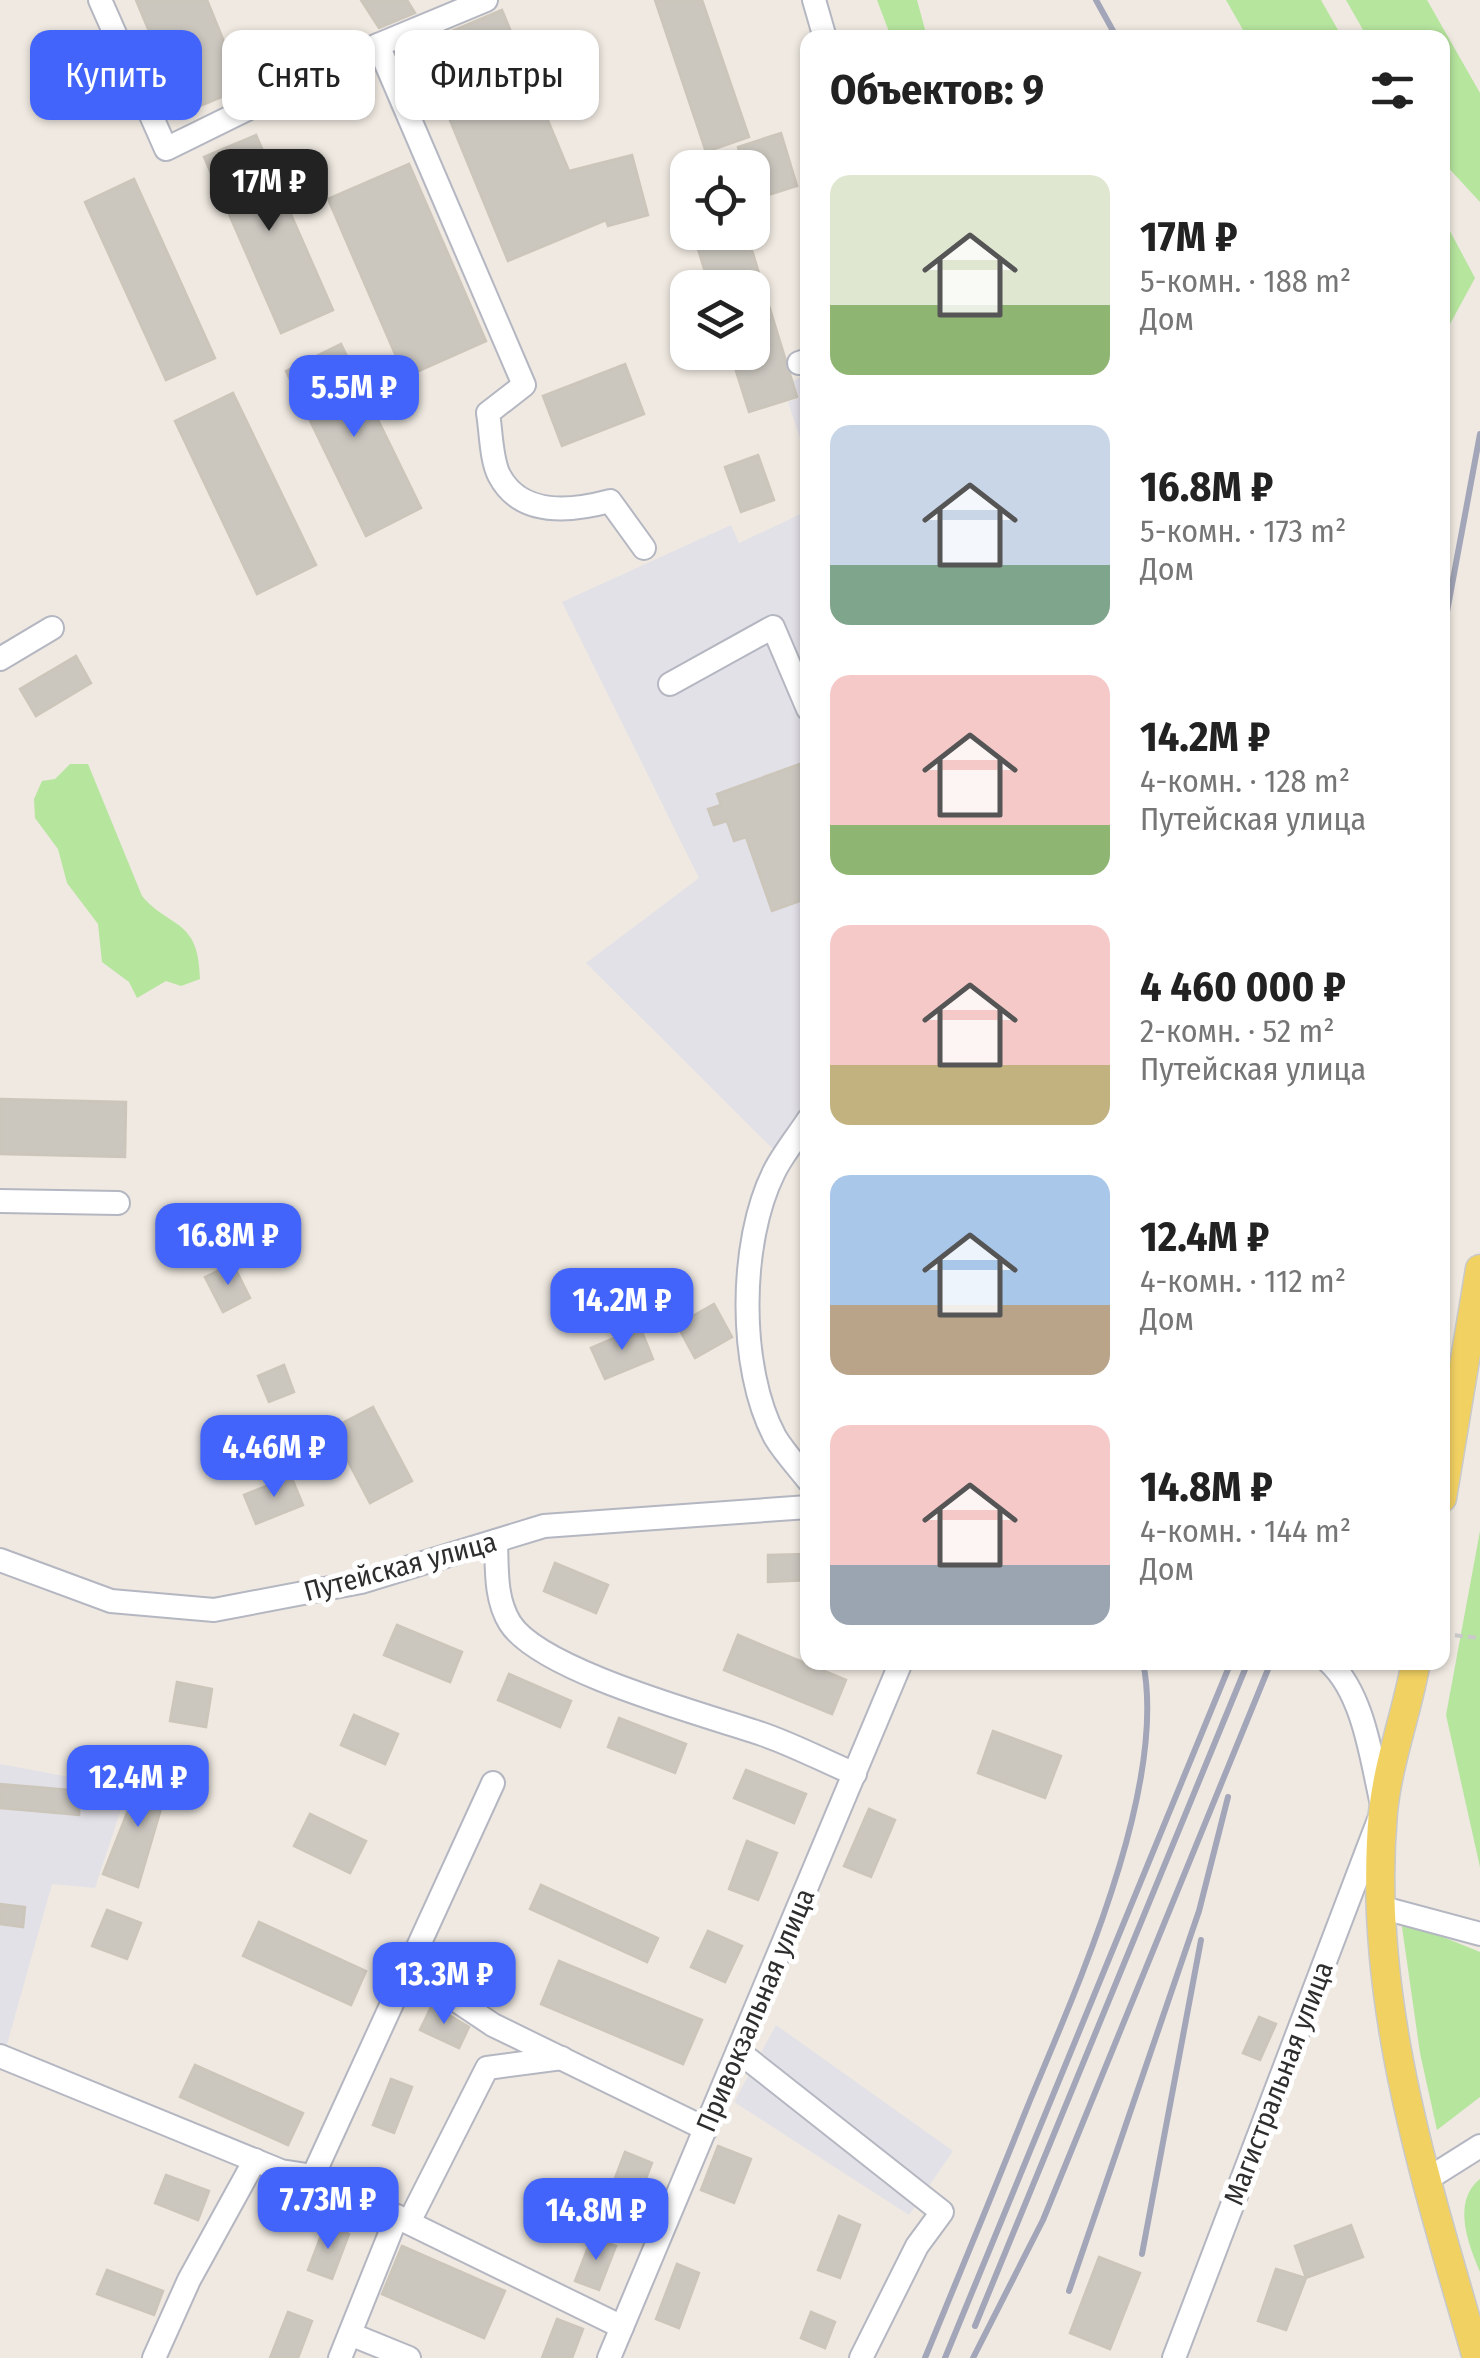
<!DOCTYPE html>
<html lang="ru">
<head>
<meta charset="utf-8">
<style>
  :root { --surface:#fff; --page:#f6f6f6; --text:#222; --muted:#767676; --accent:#4264fb }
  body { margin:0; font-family:"Fira Sans Condensed",sans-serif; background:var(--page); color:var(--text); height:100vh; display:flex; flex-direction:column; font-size:38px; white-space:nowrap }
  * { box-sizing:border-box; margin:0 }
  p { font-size:32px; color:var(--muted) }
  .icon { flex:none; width:55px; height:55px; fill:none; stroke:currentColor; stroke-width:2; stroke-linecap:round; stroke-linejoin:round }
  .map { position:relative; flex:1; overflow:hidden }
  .sheet { position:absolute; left:800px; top:30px; width:650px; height:1640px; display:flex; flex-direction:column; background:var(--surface); border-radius:20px; box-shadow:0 2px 8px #0004 }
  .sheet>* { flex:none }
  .banner { position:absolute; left:30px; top:30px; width:620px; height:90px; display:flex; gap:20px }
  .tools { position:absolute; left:670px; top:150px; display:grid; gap:20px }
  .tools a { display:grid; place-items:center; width:100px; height:100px; border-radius:20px; background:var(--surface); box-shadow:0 2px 8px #0004; font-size:50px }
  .price { position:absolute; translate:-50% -85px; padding:0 22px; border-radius:20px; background:var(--accent); color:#fff; font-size:32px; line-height:65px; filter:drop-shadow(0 2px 5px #0008) }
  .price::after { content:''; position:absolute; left:50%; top:60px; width:30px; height:22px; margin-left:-15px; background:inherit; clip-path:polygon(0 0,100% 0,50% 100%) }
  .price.current { background:#222; color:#fff }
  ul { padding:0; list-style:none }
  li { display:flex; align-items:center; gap:30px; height:250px; padding:0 30px }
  li span { display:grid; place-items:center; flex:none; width:280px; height:200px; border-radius:20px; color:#555 }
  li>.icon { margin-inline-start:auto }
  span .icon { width:120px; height:120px; fill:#fffc; stroke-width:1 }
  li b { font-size:42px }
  h2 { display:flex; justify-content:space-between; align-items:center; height:120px; padding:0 30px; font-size:42px }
  .pill { padding:0 35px; border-radius:20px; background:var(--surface); box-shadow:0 2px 8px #0004; font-size:35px; line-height:90px }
  .pill.current { background:var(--accent); color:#fff }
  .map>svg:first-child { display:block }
  .industrial { fill:#e3e1e8 }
  .green { fill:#b6e59e }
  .building { fill:#cbc7bf; stroke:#cbc5ba; stroke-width:2.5 }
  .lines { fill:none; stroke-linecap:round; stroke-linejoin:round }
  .minor-casing { stroke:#b4b7c1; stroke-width:26 }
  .major-casing { stroke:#c9c9c9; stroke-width:31 }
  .path { stroke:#c9c9c9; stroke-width:4; stroke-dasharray:8 5; stroke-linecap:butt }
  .minor { stroke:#fff; stroke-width:22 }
  .major { stroke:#f2d163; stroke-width:28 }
  .rail { stroke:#a3a6b8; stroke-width:6 }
  .labels { text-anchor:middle; stroke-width:10; stroke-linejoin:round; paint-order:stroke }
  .street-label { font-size:28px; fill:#2e2e2e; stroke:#fff }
</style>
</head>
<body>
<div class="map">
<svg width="1480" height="2358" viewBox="0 0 1480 2358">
  <rect width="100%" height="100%" fill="#efe9e1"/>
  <!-- industrial -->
  <g class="industrial">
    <polygon points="807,375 807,459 788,402 799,398 792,381"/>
    <polygon points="807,511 808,1148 790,1166 586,963 699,878 562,602 731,525 739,543"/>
    <polygon points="0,1764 128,1788 95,1888 52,1884 0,2069"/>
    <polygon points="776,2025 953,2151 909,2215 734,2102"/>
  </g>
  <!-- green -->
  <g class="green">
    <polygon points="877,0 917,0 927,37 891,37"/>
    <polygon points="1226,0 1321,0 1342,37 1247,37"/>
    <polygon points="1346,0 1427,0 1480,93 1480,202 1443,162 1442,38 1367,37"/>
    <polygon points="1443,218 1475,278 1443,337 1442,337"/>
    <path d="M70,764H88L142,896C170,929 199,918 200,979L181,986L166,981L137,998L129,982L102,962L98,924L67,883L58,849L35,818L34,799L42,781L55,779Z"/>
    <polygon points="1480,1531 1480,1867 1446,1715"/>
    <polygon points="1401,1920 1480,1952 1480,2097 1437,2130 1420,2053"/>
    <path d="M1480,2179V2272C1469,2246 1451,2202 1480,2179Z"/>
  </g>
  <!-- building -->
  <g class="building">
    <polygon points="136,0 207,0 243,88 183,113"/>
    <polygon points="361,0 407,0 415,13 379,28"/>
    <polygon points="655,0 702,0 749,137 706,152"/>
    <polygon points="502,10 569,171 632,155 648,215 608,226 606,220 508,261 419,45"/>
    <polygon points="781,133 797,186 752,200 752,168 744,168 738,147"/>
    <polygon points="256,135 333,310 281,333 204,157"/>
    <polygon points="409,164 486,341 405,377 328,199"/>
    <polygon points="134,179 215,358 166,380 85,202"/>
    <polygon points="747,234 797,397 749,412 730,352 752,352 752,288 710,288 698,249"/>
    <polygon points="341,344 421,508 366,536 286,371"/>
    <polygon points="625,364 644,414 562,446 543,396"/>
    <polygon points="233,393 316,565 257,594 175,421"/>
    <polygon points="758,455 774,500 741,512 725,467"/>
    <polygon points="76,656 91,683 36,716 20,689"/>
    <polygon points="808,761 808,898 772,911 746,837 734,841 727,821 714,825 708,809 721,805 717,794"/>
    <polygon points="0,1099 126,1102 125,1157 0,1154"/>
    <polygon points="233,1264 250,1298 223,1312 205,1277"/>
    <polygon points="714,1304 732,1337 695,1358 677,1325"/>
    <polygon points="640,1327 653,1359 605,1379 591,1348"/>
    <polygon points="284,1365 294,1392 269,1402 258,1376"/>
    <polygon points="373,1407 412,1481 370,1503 331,1429"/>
    <polygon points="291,1476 303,1505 256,1524 244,1495"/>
    <polygon points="808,1554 808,1580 768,1582 768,1555"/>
    <polygon points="555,1563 608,1585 596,1613 544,1591"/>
    <polygon points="397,1625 462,1652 450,1682 384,1655"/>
    <polygon points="738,1635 846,1680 832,1714 724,1670"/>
    <polygon points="509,1674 571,1701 560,1727 498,1700"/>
    <polygon points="177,1682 212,1689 206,1727 170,1721"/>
    <polygon points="354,1715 398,1734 385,1764 341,1745"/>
    <polygon points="619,1718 686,1744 675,1773 608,1747"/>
    <polygon points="993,1731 1061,1756 1045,1798 978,1773"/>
    <polygon points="144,1770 170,1778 138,1887 103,1874"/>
    <polygon points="746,1770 806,1794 794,1823 734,1798"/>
    <polygon points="0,1784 81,1791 79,1815 0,1808"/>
    <polygon points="869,1809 895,1820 871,1877 844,1866"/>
    <polygon points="310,1814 366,1841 350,1873 294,1846"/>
    <polygon points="747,1841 777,1853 758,1900 729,1889"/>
    <polygon points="541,1885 658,1938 647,1962 530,1909"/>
    <polygon points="0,1904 25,1907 23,1927 0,1924"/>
    <polygon points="107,1910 141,1923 127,1959 92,1946"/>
    <polygon points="259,1922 366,1971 351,2005 243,1956"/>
    <polygon points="708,1931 742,1946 725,1982 691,1967"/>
    <polygon points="559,1961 702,2020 683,2064 541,2004"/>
    <polygon points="432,2005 469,2027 459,2048 420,2030"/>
    <polygon points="1259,2017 1276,2024 1260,2060 1243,2053"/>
    <polygon points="195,2065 303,2113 288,2145 180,2097"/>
    <polygon points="391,2079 412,2087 394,2133 373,2125"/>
    <polygon points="718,2146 751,2159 734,2203 701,2190"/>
    <polygon points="625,2152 652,2163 633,2212 606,2202"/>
    <polygon points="166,2175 209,2191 198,2220 155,2203"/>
    <polygon points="839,2216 860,2225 840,2278 818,2270"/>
    <polygon points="325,2225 349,2234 332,2279 308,2270"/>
    <polygon points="1351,2225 1363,2257 1306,2278 1295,2246"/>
    <polygon points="592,2237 616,2246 599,2290 575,2281"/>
    <polygon points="402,2246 505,2291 484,2338 382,2294"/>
    <polygon points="1099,2257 1140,2273 1110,2349 1070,2333"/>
    <polygon points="677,2264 699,2273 679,2328 656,2319"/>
    <polygon points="1276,2269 1306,2278 1286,2330 1258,2321"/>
    <polygon points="107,2270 163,2291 154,2315 97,2294"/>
    <polygon points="288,2312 312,2321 298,2358 270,2358"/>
    <polygon points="811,2312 835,2322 825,2348 801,2338"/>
    <polygon points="557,2319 583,2329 572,2358 542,2358"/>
  </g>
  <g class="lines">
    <!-- minor casing -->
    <g class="minor-casing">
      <g id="minor">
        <polyline points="100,0 166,149 378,45 486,0"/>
        <polyline points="814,0 825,38"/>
        <path d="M378,45L524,385L488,413C491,431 491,459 499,475C521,518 573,511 610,501L644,548"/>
        <polyline points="799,363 808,360"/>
        <polyline points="0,659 52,628"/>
        <polyline points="670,684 773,627 808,709"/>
        <path d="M808,1120C797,1137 783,1154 774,1172C739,1242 738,1368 775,1437C784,1452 797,1466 808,1480"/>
        <polyline points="0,1201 118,1203"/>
        <path d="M496,1541C497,1569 495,1599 510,1623C540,1671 706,1715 762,1734C794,1745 824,1761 855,1774"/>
        <polyline points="0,1560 111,1601 214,1610 361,1582 544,1526 808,1507"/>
        <polyline points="1380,1907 1480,1934"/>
        <polyline points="408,1968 493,2025 706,2129"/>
        <polyline points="738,2051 942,2212 917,2246 861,2358"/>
        <polyline points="0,2056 281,2171 313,2176 622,2327"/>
        <polyline points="313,2176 493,1783"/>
        <polyline points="1426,2180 1480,2146"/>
        <polyline points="409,2222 487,2068 562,2058"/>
        <polyline points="350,2334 409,2358"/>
        <polyline points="154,2358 189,2280 255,2160"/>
        <polyline points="340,2358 397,2216"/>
        <polyline points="609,2358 901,1662"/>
        <path d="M1174,2358L1383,1809C1372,1764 1365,1695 1329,1662"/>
      </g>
    </g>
    <!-- major casing -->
    <g class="major-casing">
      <g id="major">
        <polyline points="1442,1498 1480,1269"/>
        <path d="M1416,1662C1407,1712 1388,1762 1383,1812C1366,2000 1426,2180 1477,2358"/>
      </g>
    </g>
    <!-- path -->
    <polyline class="path" points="1442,1634 1480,1638"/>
    <!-- minor -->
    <use href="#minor" class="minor"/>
    <!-- major -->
    <use href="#major" class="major"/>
    <!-- rail -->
    <g class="rail">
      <polyline points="1096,0 1117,38"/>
      <polyline points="1442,671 1446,617 1480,434"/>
      <polyline points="1142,2254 1201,1940"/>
      <polyline points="1069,2291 1199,1911 1228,1797"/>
      <polyline points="975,2326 1248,1662"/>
      <path d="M925,2358C961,2271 996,2185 1031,2098C1078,1985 1168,1785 1143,1662"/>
      <polyline points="945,2358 1231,1662"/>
      <polyline points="973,2358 1043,2220 1271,1662"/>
    </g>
  </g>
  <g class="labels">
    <!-- street labels -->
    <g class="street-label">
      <text transform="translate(400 1566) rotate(-15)" y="10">Путейская улица</text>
      <text transform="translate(755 2010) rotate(-67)" y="10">Привокзальная улица</text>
      <text transform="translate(1278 2083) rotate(-69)" y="10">Магистральная улица</text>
    </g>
  </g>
</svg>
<div class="tools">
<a><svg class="icon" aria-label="locate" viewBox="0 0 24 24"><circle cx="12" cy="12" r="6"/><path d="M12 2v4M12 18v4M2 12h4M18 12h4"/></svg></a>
<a><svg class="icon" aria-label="layers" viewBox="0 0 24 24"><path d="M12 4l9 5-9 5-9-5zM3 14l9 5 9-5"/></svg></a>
</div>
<b class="price current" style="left:269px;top:234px">17M ₽</b>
<b class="price" style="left:354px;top:440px">5.5M ₽</b>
<b class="price" style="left:228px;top:1288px">16.8M ₽</b>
<b class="price" style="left:622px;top:1353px">14.2M ₽</b>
<b class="price" style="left:274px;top:1500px">4.46M ₽</b>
<b class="price" style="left:138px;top:1830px">12.4M ₽</b>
<b class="price" style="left:444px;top:2027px">13.3M ₽</b>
<b class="price" style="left:328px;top:2252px">7.73M ₽</b>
<b class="price" style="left:596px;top:2263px">14.8M ₽</b>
<div class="banner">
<a class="pill current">Купить</a>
<a class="pill">Снять</a>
<a class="pill">Фильтры</a>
</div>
<section class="sheet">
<h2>Объектов: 9<svg class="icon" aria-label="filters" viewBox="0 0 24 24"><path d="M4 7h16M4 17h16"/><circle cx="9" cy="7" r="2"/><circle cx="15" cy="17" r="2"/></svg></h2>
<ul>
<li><span style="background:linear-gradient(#dfe7d0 65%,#8fb573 0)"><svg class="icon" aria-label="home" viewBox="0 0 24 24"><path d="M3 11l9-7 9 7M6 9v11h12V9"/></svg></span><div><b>17M ₽</b><p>5-комн. · 188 m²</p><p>Дом</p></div></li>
<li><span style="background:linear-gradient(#c9d6e8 70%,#7fa58c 0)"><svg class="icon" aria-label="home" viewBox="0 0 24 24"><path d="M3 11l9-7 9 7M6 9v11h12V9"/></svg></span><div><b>16.8M ₽</b><p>5-комн. · 173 m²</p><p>Дом</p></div></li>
<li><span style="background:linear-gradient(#f6c9c9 75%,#8fb573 0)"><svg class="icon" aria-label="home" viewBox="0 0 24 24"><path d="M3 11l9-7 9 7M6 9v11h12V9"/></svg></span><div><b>14.2M ₽</b><p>4-комн. · 128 m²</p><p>Путейская улица</p></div></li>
<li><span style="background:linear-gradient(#f6c9c9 70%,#c2b280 0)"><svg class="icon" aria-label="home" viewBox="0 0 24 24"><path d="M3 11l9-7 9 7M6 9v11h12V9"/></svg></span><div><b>4 460 000 ₽</b><p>2-комн. · 52 m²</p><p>Путейская улица</p></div></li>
<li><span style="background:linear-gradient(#a9c7e8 65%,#b9a48a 0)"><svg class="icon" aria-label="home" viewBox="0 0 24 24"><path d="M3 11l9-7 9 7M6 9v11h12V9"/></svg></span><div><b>12.4M ₽</b><p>4-комн. · 112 m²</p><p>Дом</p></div></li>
<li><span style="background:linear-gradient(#f6c9c9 70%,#9aa5b1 0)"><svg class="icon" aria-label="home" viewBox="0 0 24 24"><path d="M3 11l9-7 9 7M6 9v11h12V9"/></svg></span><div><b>14.8M ₽</b><p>4-комн. · 144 m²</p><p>Дом</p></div></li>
</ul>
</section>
</div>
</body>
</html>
